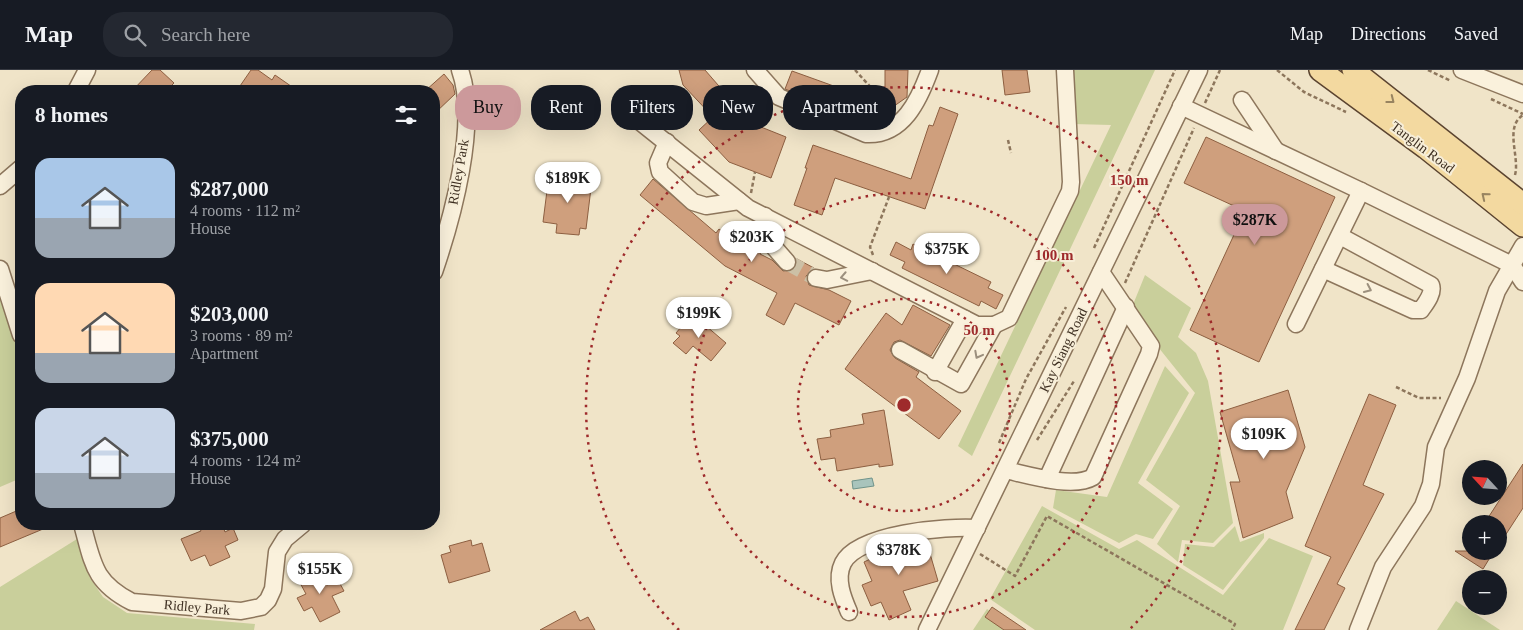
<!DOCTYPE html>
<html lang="en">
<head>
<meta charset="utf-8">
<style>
  :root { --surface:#171b24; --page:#242831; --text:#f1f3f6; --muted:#9ea1a6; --line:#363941; --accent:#cc999b }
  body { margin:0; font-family:Georgia,serif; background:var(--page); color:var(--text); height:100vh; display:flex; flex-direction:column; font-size:19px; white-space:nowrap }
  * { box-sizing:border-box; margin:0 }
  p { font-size:16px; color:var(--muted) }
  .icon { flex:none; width:28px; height:28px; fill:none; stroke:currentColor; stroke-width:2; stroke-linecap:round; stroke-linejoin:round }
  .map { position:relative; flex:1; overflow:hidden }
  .side { position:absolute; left:15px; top:15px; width:425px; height:445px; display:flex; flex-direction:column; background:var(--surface); border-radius:20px; box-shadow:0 5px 20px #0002 }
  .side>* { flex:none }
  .banner { position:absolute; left:455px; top:15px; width:475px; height:45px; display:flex; gap:10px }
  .needle { width:32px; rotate:296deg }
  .controls { position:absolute; left:1462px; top:390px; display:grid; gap:10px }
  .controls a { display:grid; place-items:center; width:45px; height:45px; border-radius:50%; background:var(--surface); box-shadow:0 5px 20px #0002; font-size:25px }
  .price { position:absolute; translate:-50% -42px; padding:0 11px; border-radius:18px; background:#fff; color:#222; font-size:16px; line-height:32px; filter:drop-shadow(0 1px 2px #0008) }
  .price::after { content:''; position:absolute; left:50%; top:30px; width:15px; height:11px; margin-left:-8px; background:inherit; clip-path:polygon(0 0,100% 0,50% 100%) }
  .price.active { background:var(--accent); color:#111 }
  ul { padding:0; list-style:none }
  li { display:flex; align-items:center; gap:15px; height:125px; padding:0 20px }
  li span { display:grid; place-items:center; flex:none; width:140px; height:100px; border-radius:15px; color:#555 }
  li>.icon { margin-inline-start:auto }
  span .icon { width:60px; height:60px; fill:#fffc; stroke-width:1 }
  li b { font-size:21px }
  h2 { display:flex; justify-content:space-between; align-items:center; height:60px; padding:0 20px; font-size:21px }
  .tag { padding:0 18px; border-radius:20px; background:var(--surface); box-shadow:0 5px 20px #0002; font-size:18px; line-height:45px }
  .tag.active { background:var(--accent); color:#111 }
  header { display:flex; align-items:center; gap:30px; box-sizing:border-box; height:70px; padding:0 25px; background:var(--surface); border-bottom:1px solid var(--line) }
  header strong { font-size:24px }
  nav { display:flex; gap:28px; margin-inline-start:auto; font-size:18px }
  .search { width:350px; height:45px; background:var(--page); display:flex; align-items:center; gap:12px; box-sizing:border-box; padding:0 18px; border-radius:20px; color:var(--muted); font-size:19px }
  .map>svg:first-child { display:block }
  .green { fill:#c9cf9b }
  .water { fill:#a9c4bc; stroke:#6f938a }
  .building { fill:#cf9f7d; stroke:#8d5f41 }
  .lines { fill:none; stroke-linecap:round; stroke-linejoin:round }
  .minor-tunnel { stroke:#ccc0a6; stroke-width:16; stroke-dasharray:16 8; stroke-linecap:butt }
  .minor-casing { stroke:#8d765c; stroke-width:19 }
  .major-casing { stroke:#5b4430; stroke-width:24 }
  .path { stroke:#8d765c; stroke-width:2.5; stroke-dasharray:4 2.5; stroke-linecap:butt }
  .minor { stroke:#faf1dc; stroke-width:16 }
  .major { stroke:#f3d9a0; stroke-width:21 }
  .oneway { stroke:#988460 }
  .oneway2 { stroke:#9c907e }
  .ring { fill:none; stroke:#9e2a2b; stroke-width:2.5; stroke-dasharray:2.5 5 }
  .labels { text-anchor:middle; stroke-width:4; stroke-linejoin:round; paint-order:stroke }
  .street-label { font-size:14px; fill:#3d2e20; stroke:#f7eed8 }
  .centre { fill:#9e2a2b; stroke:#f7eed8; stroke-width:2.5 }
  .ring-label { font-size:15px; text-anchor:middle; font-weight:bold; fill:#9e2a2b; stroke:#f7eed8; stroke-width:4; stroke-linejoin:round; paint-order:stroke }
</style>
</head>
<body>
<header>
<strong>Map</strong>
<div class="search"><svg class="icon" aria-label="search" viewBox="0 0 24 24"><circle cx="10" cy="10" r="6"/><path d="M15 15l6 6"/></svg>Search here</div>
<nav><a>Map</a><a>Directions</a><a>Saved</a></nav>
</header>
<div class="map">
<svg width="1523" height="560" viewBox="0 0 1523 560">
  <rect width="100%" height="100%" fill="#f0e4c8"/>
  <!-- green -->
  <g class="green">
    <polygon points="1074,0 1155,0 972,386 958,376 1111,55 1073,54"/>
    <polygon points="1145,205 1191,238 1178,267 1196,283 1208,311 1233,453 1213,473 1182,470 1178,492 1157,474 1180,436 1146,410 1195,323 1130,242"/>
    <polygon points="0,221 21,285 21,408 0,417"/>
    <polygon points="1165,296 1189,323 1138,413 1173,439 1153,469 1136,464 1119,473 1053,438 1056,420 1107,427"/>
    <polygon points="1042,436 1119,479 1137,470 1223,525 1269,468 1313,486 1283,560 1035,560 990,529"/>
    <polygon points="1235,456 1240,472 1264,463 1264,468 1223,520 1183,495 1185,474 1214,477"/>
    <polygon points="77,469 90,508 103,527 127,543 255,554 254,560 0,560 0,517"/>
    <polygon points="1456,531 1500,560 1437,560"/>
    <polygon points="987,539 1018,560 973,560"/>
  </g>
  <!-- water -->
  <polygon class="water" points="872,408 874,416 853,419 852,411"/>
  <!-- building -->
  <g class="building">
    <polygon points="152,0 160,0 174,13 166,21 132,21"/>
    <polygon points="251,0 258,0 272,10 275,5 298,21 247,21 240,16"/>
    <polygon points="679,0 705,0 751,53 786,67 771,108 729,92 699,60 713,47 683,15"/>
    <polygon points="885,0 908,0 907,27 870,53 785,19 792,1 867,28 885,17"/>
    <polygon points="1002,0 1027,0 1030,22 1005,25"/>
    <polygon points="444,4 453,15 455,24 434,44 434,21 425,21"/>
    <polygon points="940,37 958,44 925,139 835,108 822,145 794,135 807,98 805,98 813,75 911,109 929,55 933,56"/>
    <polygon points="1206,67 1335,127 1259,292 1190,260 1245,141 1184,113"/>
    <polygon points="549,105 592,110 586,159 580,158 579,165 556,163 557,154 543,152"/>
    <polygon points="653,109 716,163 719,159 739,175 743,166 763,176 760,184 772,190 783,201 794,199 797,189 814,198 806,206 809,215 829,220 851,231 839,255 795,233 784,255 766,245 777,223 725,196 640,125"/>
    <polygon points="896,172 911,180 913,174 991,212 988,218 1003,225 996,239 981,231 979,236 902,198 905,192 890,185"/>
    <polygon points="913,235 950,255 931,286 900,270 894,272 890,280 895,288 919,302 916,307 961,341 939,369 845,299 886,243 902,255"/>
    <polygon points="692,244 726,273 711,291 693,276 686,284 673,273 680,266 676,263"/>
    <polygon points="1288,320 1305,377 1286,422 1293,448 1243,468 1230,412 1240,412 1220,342"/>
    <polygon points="1369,324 1396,335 1363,415 1384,424 1337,514 1345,518 1324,560 1295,560 1331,487 1305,476"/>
    <polygon points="884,340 893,395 879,397 879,394 837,401 835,388 821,390 817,369 831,367 830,360 864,354 862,344"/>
    <polygon points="1523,394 1523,438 1499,475 1499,454 1484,454"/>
    <polygon points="21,439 21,454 55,454 0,477 0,448"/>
    <polygon points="198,454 222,454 225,462 233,458 238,470 225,476 230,487 210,496 205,485 191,491 181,469 201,461"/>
    <polygon points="471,470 472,476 482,473 490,501 449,513 441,485 451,482 449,476"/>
    <polygon points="926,470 938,511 903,521 911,540 889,550 881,532 871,536 862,515 872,511 864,492 889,480"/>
    <polygon points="1455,481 1494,481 1483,499"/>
    <polygon points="318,499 327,515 338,510 344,521 332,526 340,542 320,552 312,537 304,541 297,528 306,524 298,509"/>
    <polygon points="992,537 1026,560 1004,560 985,547"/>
    <polygon points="575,541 580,551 588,547 595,560 540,560"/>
  </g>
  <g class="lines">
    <!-- minor-tunnel -->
    <polyline class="minor-tunnel" points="787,192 816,208"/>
    <!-- minor casing -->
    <g class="minor-casing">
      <g id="minor">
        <path d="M755,0L779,27L866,64C903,66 919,30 930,0"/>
        <polyline points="1462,0 1523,24"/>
        <polyline points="76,21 87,0"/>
        <polyline points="1242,30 1276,81"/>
        <polyline points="1181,36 1361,121 1512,195 1523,212"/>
        <polyline points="633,46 748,138 977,255 994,255 1009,248 1070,121 1071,112 1065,0"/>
        <polyline points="667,72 658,93 660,102 693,132 706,136 739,131"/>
        <polyline points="0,116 21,98"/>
        <polyline points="765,146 773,176 787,192"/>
        <polyline points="0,199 21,265"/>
        <path d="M1323,199L1413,240H1421C1426,233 1434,223 1431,215L1340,166"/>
        <path d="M434,202C452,149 479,53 460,0"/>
        <polyline points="816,208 827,210 872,201"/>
        <polyline points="1296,254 1361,121"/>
        <polyline points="900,280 961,314 994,255"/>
        <polyline points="935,302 965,249"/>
        <path d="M1005,400C1028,405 1073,419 1093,407L1149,284L1151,276L1101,202"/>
        <polyline points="1047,409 1126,237"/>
        <path d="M82,454C93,493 93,512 132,532L241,541L261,537L268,530L273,519L277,482L285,469L303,454"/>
        <path d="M849,542C843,528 835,509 843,493C858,463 946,456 977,458"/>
        <polyline points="927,560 1199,0"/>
        <polyline points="1358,560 1383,497 1423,436 1431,414 1436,377 1467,308 1497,221 1523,176"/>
      </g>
    </g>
    <!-- major casing -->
    <g class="major-casing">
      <g id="major">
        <polyline points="1320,0 1426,78 1523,156"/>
        <polyline points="1353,0 1523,134"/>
      </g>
    </g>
    <!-- path -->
    <g class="path">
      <polyline points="855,0 876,23"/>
      <polyline points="1277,0 1304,22 1346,42"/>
      <polyline points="1428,0 1451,11"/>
      <polyline points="1491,29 1523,44"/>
      <polyline points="1205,33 1220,0"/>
      <polyline points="1008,70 1011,83"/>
      <path d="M1515,105C1520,87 1504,57 1523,45"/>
      <polyline points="751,123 755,102"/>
      <polyline points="1094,178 1175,0"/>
      <polyline points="873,185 870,177 889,127"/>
      <polyline points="1125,213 1194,58"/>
      <polyline points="1396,317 1419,328 1441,328"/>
      <polyline points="1037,370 1074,311"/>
      <polyline points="999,373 1026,309 1066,237"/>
      <polyline points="980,484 1015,506 1047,446 1235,554 1232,560"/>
    </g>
    <!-- minor -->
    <use href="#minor" class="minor"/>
    <!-- major -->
    <use href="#major" class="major"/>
  </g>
  <!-- one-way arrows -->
  <defs><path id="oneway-chevron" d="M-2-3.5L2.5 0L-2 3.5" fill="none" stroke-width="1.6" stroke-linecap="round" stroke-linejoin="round" transform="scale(1.25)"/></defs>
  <g class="oneway">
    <use href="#oneway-chevron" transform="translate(1391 30) rotate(38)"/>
    <use href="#oneway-chevron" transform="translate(1485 126) rotate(-141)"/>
  </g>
  <g class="oneway2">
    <use href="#oneway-chevron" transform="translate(844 207) rotate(169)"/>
    <use href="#oneway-chevron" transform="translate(1368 219) rotate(25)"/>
    <use href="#oneway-chevron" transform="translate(978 285) rotate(118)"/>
  </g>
  <!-- distance rings -->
  <g class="ring">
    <circle cx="904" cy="335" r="106"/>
    <circle cx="904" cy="335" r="212"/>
    <path d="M679 560A318 318 0 1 1 1129 560"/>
  </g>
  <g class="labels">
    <!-- street labels -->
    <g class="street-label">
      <text transform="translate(1423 77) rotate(37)" y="5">Tanglin Road</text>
      <text transform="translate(458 102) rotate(-80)" y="5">Ridley Park</text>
      <text transform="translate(1063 280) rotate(-64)" y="5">Kay Siang Road</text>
      <text transform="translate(197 537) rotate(5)" y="5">Ridley Park</text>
    </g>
  </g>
  <circle cx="904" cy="335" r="8" class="centre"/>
  <g class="ring-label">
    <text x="1129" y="115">150 m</text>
    <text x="1054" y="190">100 m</text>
    <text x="979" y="265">50 m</text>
  </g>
</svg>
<div class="controls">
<a><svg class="needle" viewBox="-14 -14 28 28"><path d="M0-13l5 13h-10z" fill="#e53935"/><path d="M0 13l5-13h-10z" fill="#9ea1a6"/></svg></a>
<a>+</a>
<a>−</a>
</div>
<b class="price" style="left:568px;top:134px">$189K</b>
<b class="price active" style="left:1255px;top:176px">$287K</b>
<b class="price" style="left:752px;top:193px">$203K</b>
<b class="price" style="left:947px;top:205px">$375K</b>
<b class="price" style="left:699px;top:269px">$199K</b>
<b class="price" style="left:1264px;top:390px">$109K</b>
<b class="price" style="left:899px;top:506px">$378K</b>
<b class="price" style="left:320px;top:525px">$155K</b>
<div class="banner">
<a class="tag active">Buy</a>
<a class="tag">Rent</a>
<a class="tag">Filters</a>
<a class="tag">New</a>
<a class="tag">Apartment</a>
</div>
<section class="side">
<h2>8 homes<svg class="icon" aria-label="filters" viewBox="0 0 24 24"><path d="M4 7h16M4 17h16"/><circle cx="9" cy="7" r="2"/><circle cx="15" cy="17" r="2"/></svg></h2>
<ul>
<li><span style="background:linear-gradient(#a9c7e8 60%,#9aa5b1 0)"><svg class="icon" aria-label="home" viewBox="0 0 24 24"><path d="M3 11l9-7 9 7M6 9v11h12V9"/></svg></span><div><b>$287,000</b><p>4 rooms · 112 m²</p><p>House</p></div></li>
<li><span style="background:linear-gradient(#ffd9b3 70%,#9aa5b1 0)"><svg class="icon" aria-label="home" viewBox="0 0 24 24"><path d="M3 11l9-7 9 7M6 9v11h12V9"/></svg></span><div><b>$203,000</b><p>3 rooms · 89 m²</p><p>Apartment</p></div></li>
<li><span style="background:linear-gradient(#c9d6e8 65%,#9aa5b1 0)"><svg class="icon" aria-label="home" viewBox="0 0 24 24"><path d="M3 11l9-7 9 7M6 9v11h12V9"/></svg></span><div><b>$375,000</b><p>4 rooms · 124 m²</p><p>House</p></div></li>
</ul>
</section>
</div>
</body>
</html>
